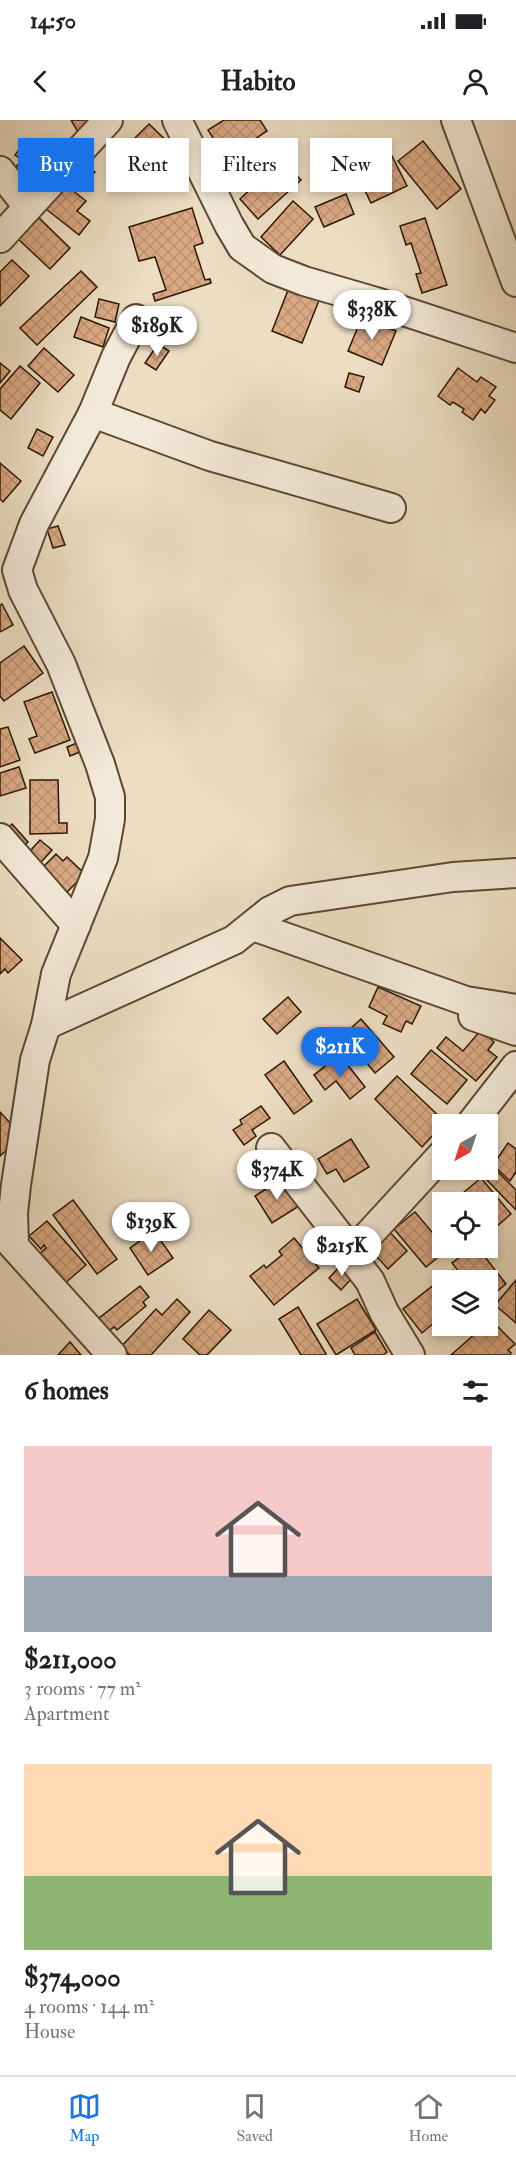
<!DOCTYPE html>
<html lang="en">
<head>
<meta charset="utf-8">
<style>
  :root { --surface:#fff; --page:#f2f2f2; --text:#202124; --muted:#757577; --line:#e0e0e0; --accent:#1a73e8 }
  body { margin:0; font-family:"IM FELL Double Pica",serif; background:var(--page); color:var(--text); height:100vh; display:flex; flex-direction:column; font-size:22px; white-space:nowrap }
  * { box-sizing:border-box; margin:0 }
  p { font-size:20px; color:var(--muted) }
  .icon { flex:none; width:33px; height:33px; fill:none; stroke:currentColor; stroke-width:2; stroke-linecap:round; stroke-linejoin:round }
  .map { position:relative; height:1235px; overflow:hidden }
  .side { display:flex; flex-direction:column; background:var(--surface); flex:1 }
  .side>* { flex:none }
  .banner { position:absolute; left:18px; top:18px; width:480px; height:54px; display:flex; gap:12px }
  .needle { width:39px; rotate:219deg }
  .tools { position:absolute; left:432px; top:994px; display:grid; gap:12px }
  .tools a { display:grid; place-items:center; width:66px; height:66px; border-radius:0px; background:var(--surface); box-shadow:0 3px 9px #0003; font-size:30px }
  .price { position:absolute; translate:-50% -51px; padding:0 14px; border-radius:21px; background:#fff; color:#222; font-size:20px; line-height:39px; filter:drop-shadow(0 2px 3px #0008) }
  .price::after { content:''; position:absolute; left:50%; top:36px; width:18px; height:14px; margin-left:-9px; background:inherit; clip-path:polygon(0 0,100% 0,50% 100%) }
  .price.current { background:var(--accent); color:#fff }
  ul { padding:0; list-style:none }
  li { display:grid; align-content:center; gap:12px; height:318px; padding:0 24px }
  li span { display:grid; place-items:center; height:186px; border-radius:0px; color:#555 }
  li>.icon { margin-inline-start:auto }
  span .icon { width:108px; height:108px; fill:#fffc; stroke-width:1 }
  li b { font-size:26px }
  h2 { display:flex; justify-content:space-between; align-items:center; height:72px; padding:0 24px; font-size:26px }
  .pill { padding:0 21px; border-radius:0px; background:var(--surface); box-shadow:0 3px 9px #0003; font-size:21px; line-height:54px }
  .pill.current { background:var(--accent); color:#fff }
  .status { display:flex; justify-content:space-between; align-items:center; height:42px; padding:0 30px; background:var(--surface); direction:ltr }
  .status svg { height:16px; fill:currentColor }
  header { display:flex; justify-content:space-between; align-items:center; height:78px; padding:0 24px; background:var(--surface); font-size:27px; font-weight:800 }
  .tab-bar { display:flex; justify-content:space-around; align-items:center; height:84px; border-top:2px solid var(--line); background:var(--surface); font-size:16px; color:var(--muted) }
  .tab-bar a { display:grid; justify-items:center; gap:3px }
  .tab-bar .current { color:var(--accent) }
  .map>svg:first-child { display:block }
  .building { fill:url(#building-cross-hatch); stroke:#2c1700; stroke-width:1.5 }
  .lines { fill:none; stroke-linecap:round; stroke-linejoin:round }
  .minor-casing { stroke:#5c4831; stroke-width:32 }
  .minor { stroke:#f3e9d8; stroke-width:28 }
</style>
</head>
<body>
<div class="status"><b>14:50</b><svg viewBox="0 0 49 12"><path d="M0 12V9h3v3zM5 12V6h3v6zM10 12V3h3v9zM15 12V0h3v12zM26 1h20v11H26zM47 4h2v5h-2z"/></svg></div>
<header><svg class="icon" aria-label="back" viewBox="0 0 24 24"><path d="M15 5l-7 7 7 7"/></svg>Habito<svg class="icon" aria-label="person" viewBox="0 0 24 24"><circle cx="12" cy="8" r="4"/><path d="M4 21q1-7 8-7t8 7"/></svg></header>
<div class="map">
<svg width="516" height="1235" viewBox="0 0 516 1235">
  <defs>
    <pattern id="building-cross-hatch" width="8" height="8" patternUnits="userSpaceOnUse" patternTransform="scale(1.5)"><rect width="8" height="8" fill="#daa984"/><path d="M0 0l8 8M0 8l8-8" fill="none" stroke="#bb9170"/></pattern>
  </defs>
  <rect width="100%" height="100%" fill="#ecddc3"/>
  <filter id="stains"><feTurbulence type="fractalNoise" baseFrequency=".00333" numOctaves="4"/><feColorMatrix values="0 0 0 0 .2 0 0 0 0 .09 0 0 0 0 .02 0 0 0 .5 -.17"/></filter>
  <radialGradient id="worn" r=".72"><stop offset=".6" stop-color="#630" stop-opacity="0"/><stop offset="1" stop-color="#630" stop-opacity=".3"/></radialGradient>
  <!-- building -->
  <g class="building">
    <polygon points="71,0 89,0 78,12"/>
    <polygon points="224,0 260,0 267,11 226,38 208,10"/>
    <polygon points="149,4 172,26 148,50 126,27"/>
    <polygon points="423,21 461,69 437,89 398,41"/>
    <polygon points="34,24 51,37 33,60 16,47 22,40 15,35 21,27 28,32"/>
    <polygon points="390,32 407,66 371,83 354,48"/>
    <polygon points="79,38 95,52 81,70 64,57"/>
    <polygon points="282,40 301,60 258,99 240,79"/>
    <polygon points="66,65 86,81 77,91 90,101 79,115 46,89"/>
    <polygon points="346,74 354,94 324,107 315,87"/>
    <polygon points="293,81 313,99 280,135 261,117"/>
    <polygon points="192,88 203,123 194,126 205,160 210,159 211,163 155,181 153,174 166,170 155,137 139,141 129,107"/>
    <polygon points="36,95 70,128 50,149 15,116"/>
    <polygon points="425,98 447,165 422,173 416,154 421,153 411,123 406,125 400,106"/>
    <polygon points="12,140 29,156 0,186 0,152"/>
    <polygon points="81,151 97,167 37,225 20,208"/>
    <polygon points="290,165 320,178 302,223 272,211"/>
    <polygon points="99,179 119,184 115,202 95,197"/>
    <polygon points="81,197 109,208 103,227 74,217"/>
    <polygon points="362,197 396,211 382,245 348,231"/>
    <polygon points="158,224 169,231 156,250 145,243"/>
    <polygon points="44,228 74,255 58,272 28,246"/>
    <polygon points="0,243 10,251 0,263"/>
    <polygon points="20,246 40,263 11,299 0,290 0,269"/>
    <polygon points="458,248 477,262 481,257 496,267 489,276 495,280 485,293 481,289 473,300 462,292 464,289 453,282 450,285 438,276"/>
    <polygon points="349,253 364,257 359,272 345,267"/>
    <polygon points="37,309 53,317 43,336 28,328"/>
    <polygon points="0,343 21,361 3,382 0,379"/>
    <polygon points="58,406 65,425 53,428 47,409"/>
    <polygon points="2,484 13,505 0,512 0,485"/>
    <polygon points="24,526 43,553 4,581 0,576 0,543"/>
    <polygon points="52,572 70,620 35,633 29,619 37,616 24,582"/>
    <polygon points="8,607 20,640 0,647 0,609"/>
    <polygon points="77,623 80,632 70,636 67,627"/>
    <polygon points="19,647 26,668 0,676 0,653"/>
    <polygon points="30,660 58,660 59,703 67,703 67,713 30,714"/>
    <polygon points="12,704 28,722 18,732 1,715"/>
    <polygon points="40,720 52,730 34,750 22,740"/>
    <polygon points="56,734 63,741 67,737 85,754 59,780 36,754"/>
    <polygon points="0,818 22,840 8,853 5,849 0,854"/>
    <polygon points="378,867 421,886 412,904 406,901 401,912 383,904 387,896 369,887"/>
    <polygon points="288,877 301,892 277,914 263,899"/>
    <polygon points="361,899 394,937 375,953 343,915"/>
    <polygon points="481,910 494,922 488,930 497,937 476,961 437,928 446,917 463,931"/>
    <polygon points="431,930 467,960 447,984 411,954"/>
    <polygon points="335,938 342,947 347,944 365,967 350,979 336,961 325,970 314,955"/>
    <polygon points="284,941 312,981 294,994 265,955"/>
    <polygon points="397,956 445,1002 422,1027 375,979"/>
    <polygon points="261,986 270,998 252,1010 256,1016 244,1025 233,1010 242,1004 240,1000"/>
    <polygon points="0,992 22,1016 0,1036"/>
    <polygon points="351,1019 369,1047 344,1062 336,1049 327,1054 318,1039"/>
    <polygon points="508,1023 516,1029 516,1054 515,1053 510,1061 493,1045"/>
    <polygon points="496,1050 516,1070 516,1090 486,1059"/>
    <polygon points="481,1058 511,1094 488,1114 488,1083 451,1083"/>
    <polygon points="281,1059 299,1086 272,1103 255,1076"/>
    <polygon points="73,1080 117,1139 97,1154 53,1095"/>
    <polygon points="154,1087 165,1101 148,1114 137,1100"/>
    <polygon points="415,1092 442,1124 442,1128 447,1130 426,1147 394,1109"/>
    <polygon points="47,1101 86,1145 64,1164 39,1134 46,1128 44,1125 41,1129 29,1116"/>
    <polygon points="387,1109 407,1131 388,1149 368,1127"/>
    <polygon points="154,1111 173,1138 148,1155 130,1128"/>
    <polygon points="294,1118 319,1148 274,1185 250,1156 264,1145 266,1148 282,1135 279,1131"/>
    <polygon points="472,1128 478,1128 506,1164 488,1179 488,1161 466,1161 452,1143"/>
    <polygon points="342,1144 354,1156 341,1170 329,1158"/>
    <polygon points="453,1150 462,1161 442,1161 442,1196 422,1213 403,1189"/>
    <polygon points="516,1160 516,1203 495,1185"/>
    <polygon points="140,1166 149,1177 143,1182 146,1186 117,1210 114,1207 108,1212 98,1199"/>
    <polygon points="177,1179 190,1192 151,1235 130,1235 121,1227 156,1189 162,1195"/>
    <polygon points="357,1179 376,1210 336,1235 317,1204"/>
    <polygon points="298,1187 326,1234 325,1235 301,1235 279,1199"/>
    <polygon points="209,1190 231,1210 207,1235 200,1235 183,1219"/>
    <polygon points="491,1200 515,1224 508,1230 511,1233 510,1235 451,1235 484,1206 488,1206"/>
    <polygon points="375,1212 387,1232 383,1235 355,1235 351,1228"/>
    <polygon points="70,1222 81,1235 58,1235"/>
  </g>
  <g class="lines">
    <!-- minor casing -->
    <g class="minor-casing">
      <g id="minor">
        <polyline points="177,0 229,105 242,127 273,149 304,161 376,182 516,228"/>
        <polyline points="456,0 516,162"/>
        <polyline points="0,51 28,87"/>
        <polyline points="0,118 108,0"/>
        <polyline points="93,293 210,336 391,388"/>
        <polyline points="0,718 76,805"/>
        <polyline points="253,806 466,881 516,889"/>
        <polyline points="473,896 516,911"/>
        <polyline points="46,905 234,820 270,791 290,781 453,757 516,753"/>
        <polyline points="470,1005 516,946"/>
        <polyline points="271,1028 345,1123 350,1135"/>
        <polyline points="1,1112 112,1235"/>
        <polyline points="14,1125 13,1093 16,1065 35,940 46,905 56,854 103,738 110,699 110,677 100,644 61,544 23,470 17,450 34,404 93,293 116,237 136,199"/>
        <polyline points="410,1235 384,1192 370,1161 350,1135 442,1035"/>
      </g>
    </g>
    <!-- minor -->
    <use href="#minor" class="minor"/>
  </g>
  <rect width="100%" height="100%" filter="url(#stains)"/>
  <rect width="100%" height="100%" fill="url(#worn)"/>
</svg>
<div class="tools">
<a><svg class="needle" viewBox="-14 -14 28 28"><path d="M0-13l5 13h-10z" fill="#e53935"/><path d="M0 13l5-13h-10z" fill="#757577"/></svg></a>
<a><svg class="icon" aria-label="locate" viewBox="0 0 24 24"><circle cx="12" cy="12" r="6"/><path d="M12 2v4M12 18v4M2 12h4M18 12h4"/></svg></a>
<a><svg class="icon" aria-label="layers" viewBox="0 0 24 24"><path d="M12 4l9 5-9 5-9-5zM3 14l9 5 9-5"/></svg></a>
</div>
<b class="price" style="left:372px;top:221px">$338K</b>
<b class="price" style="left:157px;top:237px">$189K</b>
<b class="price current" style="left:340px;top:958px">$211K</b>
<b class="price" style="left:277px;top:1081px">$374K</b>
<b class="price" style="left:151px;top:1133px">$139K</b>
<b class="price" style="left:342px;top:1157px">$215K</b>
<div class="banner">
<a class="pill current">Buy</a>
<a class="pill">Rent</a>
<a class="pill">Filters</a>
<a class="pill">New</a>
</div>
</div>
<section class="side">
<h2>6 homes<svg class="icon" aria-label="filters" viewBox="0 0 24 24"><path d="M4 7h16M4 17h16"/><circle cx="9" cy="7" r="2"/><circle cx="15" cy="17" r="2"/></svg></h2>
<ul>
<li><span style="background:linear-gradient(#f6c9c9 70%,#9aa5b1 0)"><svg class="icon" aria-label="home" viewBox="0 0 24 24"><path d="M3 11l9-7 9 7M6 9v11h12V9"/></svg></span><div><b>$211,000</b><p>3 rooms · 77 m²</p><p>Apartment</p></div></li>
<li><span style="background:linear-gradient(#ffd9b3 60%,#8fb573 0)"><svg class="icon" aria-label="home" viewBox="0 0 24 24"><path d="M3 11l9-7 9 7M6 9v11h12V9"/></svg></span><div><b>$374,000</b><p>4 rooms · 144 m²</p><p>House</p></div></li>
</ul>
</section>
<nav class="tab-bar">
<a class="current"><svg class="icon" aria-label="map" viewBox="0 0 24 24"><path d="M3 6l6-2 6 2 6-2v14l-6 2-6-2-6 2zM9 4v14M15 6v14"/></svg>Map</a>
<a><svg class="icon" aria-label="saved" viewBox="0 0 24 24"><path d="M7 4h10v16l-5-4-5 4z"/></svg>Saved</a>
<a><svg class="icon" aria-label="home" viewBox="0 0 24 24"><path d="M3 11l9-7 9 7M6 9v11h12V9"/></svg>Home</a>
</nav>
</body>
</html>
